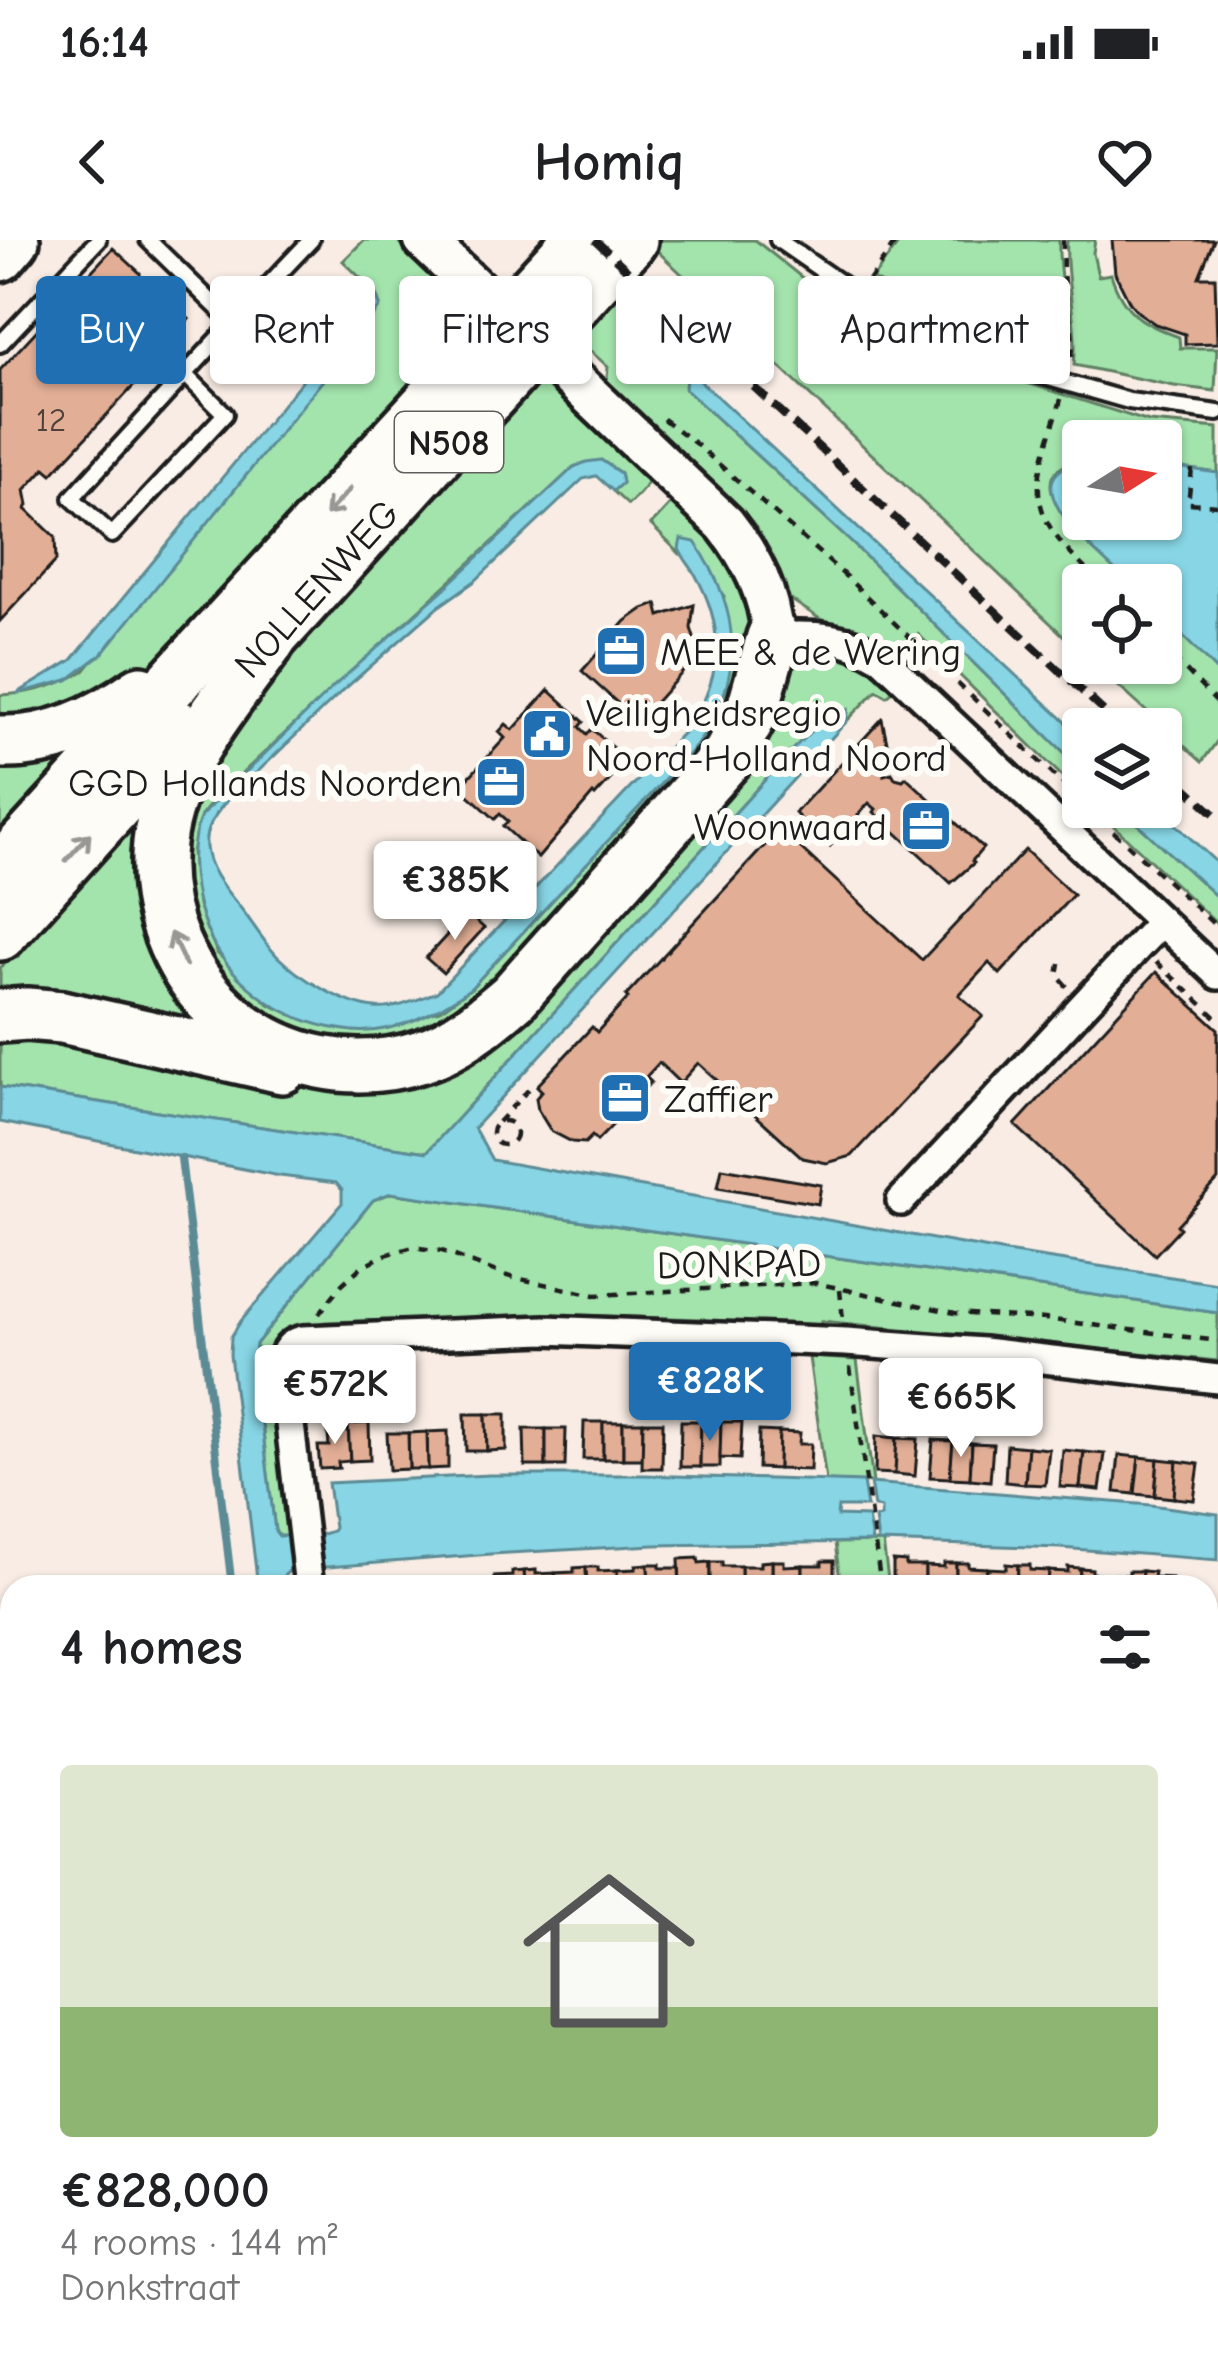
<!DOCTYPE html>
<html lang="en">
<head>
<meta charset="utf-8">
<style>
  :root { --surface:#fff; --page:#f2f2f2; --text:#202124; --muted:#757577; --line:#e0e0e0; --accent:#1f6fb2 }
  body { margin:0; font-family:"Comic Neue",sans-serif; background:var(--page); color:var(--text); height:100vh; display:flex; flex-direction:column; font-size:45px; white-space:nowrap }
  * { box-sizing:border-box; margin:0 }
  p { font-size:39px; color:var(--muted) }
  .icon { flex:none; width:66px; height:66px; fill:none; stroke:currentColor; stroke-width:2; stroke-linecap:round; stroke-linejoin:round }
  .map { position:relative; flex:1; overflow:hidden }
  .drawer { position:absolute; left:0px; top:1335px; width:1218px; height:807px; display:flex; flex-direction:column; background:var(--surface); border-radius:36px 36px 0 0; box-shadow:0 3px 9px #0004 }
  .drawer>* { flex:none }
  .guide { position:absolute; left:36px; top:36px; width:1146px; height:108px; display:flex; gap:24px }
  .needle { width:78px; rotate:79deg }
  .tools { position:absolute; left:1062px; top:180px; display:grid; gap:24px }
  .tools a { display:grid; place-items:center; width:120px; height:120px; border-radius:12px; background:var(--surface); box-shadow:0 3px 9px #0004; font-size:60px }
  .price { position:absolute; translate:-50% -102px; padding:0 27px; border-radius:12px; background:#fff; color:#222; font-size:39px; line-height:78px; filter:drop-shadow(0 3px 6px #0008) }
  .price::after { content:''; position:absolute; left:50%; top:72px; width:36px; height:27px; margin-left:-18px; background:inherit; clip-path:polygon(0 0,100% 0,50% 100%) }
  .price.current { background:var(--accent); color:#fff }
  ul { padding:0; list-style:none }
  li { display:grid; align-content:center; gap:24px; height:636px; padding:0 60px }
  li+li { border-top:3px solid var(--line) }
  li span { display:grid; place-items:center; height:372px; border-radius:12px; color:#555 }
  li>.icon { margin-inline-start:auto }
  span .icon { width:216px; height:216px; fill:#fffc; stroke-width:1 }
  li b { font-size:51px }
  h2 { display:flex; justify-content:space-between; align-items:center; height:144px; padding:0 60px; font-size:51px }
  .pill { padding:0 42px; border-radius:12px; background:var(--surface); box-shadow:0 3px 9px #0004; font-size:42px; line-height:108px }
  .pill.current { background:var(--accent); color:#fff }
  .status { display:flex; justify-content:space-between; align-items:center; height:84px; padding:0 60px; background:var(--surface); direction:ltr }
  .status svg { height:33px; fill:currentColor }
  header { display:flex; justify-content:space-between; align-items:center; height:156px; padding:0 60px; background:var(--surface); font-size:54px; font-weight:800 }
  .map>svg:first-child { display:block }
  .green { fill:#a3e3ac; stroke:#608064; stroke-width:3 }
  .water { fill:#87d5e5; stroke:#5c8b95; stroke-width:3 }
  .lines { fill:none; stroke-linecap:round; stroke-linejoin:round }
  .stream { stroke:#5c8b95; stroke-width:8 }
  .building { fill:#e2ae96; stroke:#1c1c1c; stroke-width:3 }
  .lane-casing { stroke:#1c1c1c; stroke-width:22 }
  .street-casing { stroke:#1c1c1c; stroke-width:36 }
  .secondary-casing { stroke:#1c1c1c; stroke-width:48 }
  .highway-casing { stroke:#1c1c1c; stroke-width:60 }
  .path { stroke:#1c1c1c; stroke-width:4.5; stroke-dasharray:9 9; stroke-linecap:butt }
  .lane { stroke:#fdfcf7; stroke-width:14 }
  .street { stroke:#fdfcf7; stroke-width:27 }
  .secondary { stroke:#fdfcf7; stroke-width:39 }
  .highway { stroke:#fdfcf7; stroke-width:51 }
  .rail { stroke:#1c1c1c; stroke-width:8; stroke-dasharray:18 9; stroke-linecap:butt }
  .secondary-bridge-casing { stroke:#1c1c1c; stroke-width:48; stroke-linecap:butt }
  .secondary-bridge { stroke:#fdfcf7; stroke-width:39 }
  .oneway { stroke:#989794 }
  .labels { text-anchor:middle; stroke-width:12; stroke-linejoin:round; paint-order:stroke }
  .number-label { font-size:33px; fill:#4e403a }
  .shield { fill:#fdfcf7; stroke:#605f5e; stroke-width:3 }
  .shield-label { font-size:36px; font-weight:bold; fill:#1c1c1c }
  .street-label { font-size:39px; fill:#1c1c1c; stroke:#fdfcf7 }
  .poi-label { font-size:39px; fill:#1c1c1c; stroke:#fdfcf7; text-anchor:start }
</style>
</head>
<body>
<div class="status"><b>16:14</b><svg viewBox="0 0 49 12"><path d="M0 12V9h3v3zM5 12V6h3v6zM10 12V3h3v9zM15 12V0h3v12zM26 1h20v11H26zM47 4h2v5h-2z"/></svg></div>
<header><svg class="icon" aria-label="back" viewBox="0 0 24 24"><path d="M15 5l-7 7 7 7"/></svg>Homiq<svg class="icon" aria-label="heart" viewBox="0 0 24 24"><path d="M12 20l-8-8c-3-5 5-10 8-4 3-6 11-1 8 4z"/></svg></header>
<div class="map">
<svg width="1218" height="2140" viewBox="0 0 1218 2140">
  <rect width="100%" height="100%" fill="#f8ece4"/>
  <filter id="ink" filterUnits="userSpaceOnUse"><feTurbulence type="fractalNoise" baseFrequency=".00833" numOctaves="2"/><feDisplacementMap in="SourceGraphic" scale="24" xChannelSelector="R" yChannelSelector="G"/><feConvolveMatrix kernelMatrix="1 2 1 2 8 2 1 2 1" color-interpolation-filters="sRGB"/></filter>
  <g filter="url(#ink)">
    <!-- green -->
    <g class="green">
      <path d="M364,0H396L483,84L137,445L0,494V455C30,454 58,446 84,431L380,65L375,52L343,21Z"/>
      <path d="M656,0H755L815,48L861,77L945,117L1149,182L1218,188V233L1161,225V201H1083V221C1074,224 1063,224 1056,231C1030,260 1112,327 1131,345H1083V414L651,5Z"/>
      <path d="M901,0H1059C1057,42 1072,81 1067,123L979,94L872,39Z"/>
      <path d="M1067,0H1095L1093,13L1098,36L1111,34C1123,73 1143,84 1179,97L1180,108H1217L1215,151L1174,146L1074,125C1079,83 1064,43 1067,0Z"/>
      <polygon points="617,45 701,122 686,138 685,149 853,304 1083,531 1083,557 918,394 896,416 863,392 820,379 784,355 606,148 608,127 572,94"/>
      <path d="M533,129L646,225C653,244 641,252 628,265L613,251L622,243L620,233L601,220L574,227C454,339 332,448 213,561L201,576L192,612L198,666L217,713L269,764L298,777L354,791L440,770L471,748L696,505L712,484L724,356L679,309L681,315L651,285L677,257L716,291L757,379L752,456L513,742L374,816L245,779L170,659L202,509Z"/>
      <polygon points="1161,374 1218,432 1218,500 1202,522 1093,423 1161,423"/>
      <polygon points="832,411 861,420 893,451 887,456 877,450 847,481 848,470 794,508 427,912 0,847 0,785 403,842 784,434 811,414"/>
      <polygon points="89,497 0,594 0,509"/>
      <polygon points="159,558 151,580 236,794 0,766 0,728"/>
      <polygon points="1094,567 1119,567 1218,658 1218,685"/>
      <polygon points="391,953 1218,1073 1218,1121 821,1081 820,1090 709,1086 704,1079 565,1075 563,1083 531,1083 530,1076 325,1082 286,1092 273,1102 269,1119 292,1295 281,1297 275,1291 254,1120 256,1104 373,960"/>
      <polygon points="809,1117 857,1120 873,1243 826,1241"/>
      <polygon points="883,1302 889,1347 841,1347 835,1303"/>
      <rect x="387" y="2130" width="297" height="10"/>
    </g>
    <!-- water -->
    <g class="water">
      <polygon points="375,52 380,66 365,88 102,414 68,440 16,454 72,420"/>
      <polygon points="691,135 696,137 1083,498 1083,531 853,304 685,149 686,138"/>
      <path d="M601,220L620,233L622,243L613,251L596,236L583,239L475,341L438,367L340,453L223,565C213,578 204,590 206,607C208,632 228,652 243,671C254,686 264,702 277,716C298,737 344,765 375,768C396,770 418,759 437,752L692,483C723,432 725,387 695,334C690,325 683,318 679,309L681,299L695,302C741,369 746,438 697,505L471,748C440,771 393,795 353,791C273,783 207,729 195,648C191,624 191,599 201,576L335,445L444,349L574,227L586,222Z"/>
      <path d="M1083,221V279H1161V225L1218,233V432L1161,374V345H1131C1105,320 1000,238 1083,221Z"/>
      <polygon points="842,466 848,470 847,481 474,888 492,920 1006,1012 1218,1044 1218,1073 391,953 373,960 256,1104 254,1120 275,1291 279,1296 320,1295 332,1291 334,1288 328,1243 489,1235 644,1235 863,1242 867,1267 838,1267 837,1276 868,1277 872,1302 654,1305 491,1314 290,1330 283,1337 282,1347 258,1347 230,1115 231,1097 241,1081 342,963 342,950 336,943 280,936 0,882 0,847 427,912 794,508 834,468"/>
      <polygon points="1119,567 1157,567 1218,624 1218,658"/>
      <polygon points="870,1243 1151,1265 1218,1274 1218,1320 1060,1308 878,1302 875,1278 881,1277 881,1268 874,1267"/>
    </g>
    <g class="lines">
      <!-- stream -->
      <polyline class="stream" points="181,918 232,1347"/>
    </g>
    <!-- building -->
    <g class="building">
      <polygon points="1112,0 1214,0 1199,37 1215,37 1217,103 1185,104 1185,94 1155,84 1138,72 1130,63 1115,33"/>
      <polygon points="113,8 140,33 141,58 150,66 162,53 189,79 177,92 180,96 52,234 45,228 25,250 28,265 26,269 55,297 56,321 0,381 0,130"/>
      <polygon points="657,364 660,376 694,365 691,388 699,414 646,473 631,460 623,468 582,431 626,381 643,369"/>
      <polygon points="549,450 584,482 580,487 587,494 592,489 627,521 595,556 593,554 538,618 503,586 508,581 500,574 495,579 460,547 505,498 499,492 506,484 513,490"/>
      <polygon points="882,479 887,502 884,535 892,533 895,538 903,540 906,537 983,608 972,621 974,623 951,643 874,572 876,569 869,563 830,606 817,594 815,596 795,573"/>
      <polygon points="780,589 922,720 1025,610 1073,655 1000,734 989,723 959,755 983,776 852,916 827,923 803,918 698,823 680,843 659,823 646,837 651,842 633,861 635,862 597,901 592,896 585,903 572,902 551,891 538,870 536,858 542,851 537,846 592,787 597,792 628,758 626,756"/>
      <polygon points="467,673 484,688 443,733 426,718"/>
      <polygon points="1156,732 1218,789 1218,940 1177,985 1180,988 1155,1015 1015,885"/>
      <polygon points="722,928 821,945 818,964 718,947"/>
      <polygon points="465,1174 486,1174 487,1211 466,1211"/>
      <polygon points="486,1174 506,1174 506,1210 487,1211"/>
      <polygon points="681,1181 701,1181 700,1227 680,1227"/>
      <polygon points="701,1181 721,1182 720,1227 700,1227"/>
      <polygon points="584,1182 603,1182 603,1219 583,1219"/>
      <rect x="603" y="1182" width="20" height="37"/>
      <rect x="623" y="1182" width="20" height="37"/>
      <polygon points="643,1182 663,1182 662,1228 642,1228"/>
      <polygon points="721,1182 742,1182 740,1219 720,1218"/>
      <polygon points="348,1184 350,1221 338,1222 339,1228 320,1229 318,1206 329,1206 327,1185"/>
      <polygon points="348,1184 369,1183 370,1220 350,1221"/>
      <polygon points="524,1189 546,1189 546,1226 525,1226"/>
      <polygon points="546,1189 566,1189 565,1226 546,1226"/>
      <polygon points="448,1191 448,1228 428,1229 427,1192"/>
      <polygon points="759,1191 779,1192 778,1229 758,1228"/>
      <polygon points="427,1192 428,1229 409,1229 408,1193"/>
      <polygon points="779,1192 800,1193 799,1204 811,1204 810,1230 778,1229"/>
      <polygon points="387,1193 408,1193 409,1229 389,1230"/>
      <polygon points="876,1196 897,1198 895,1234 875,1233"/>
      <polygon points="897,1198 918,1199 915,1236 895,1234"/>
      <polygon points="933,1200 953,1201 950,1238 930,1237"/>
      <polygon points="953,1201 972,1203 970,1239 950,1238"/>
      <polygon points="972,1203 993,1204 990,1241 970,1239"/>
      <polygon points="1007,1205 1028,1207 1025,1244 1005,1242"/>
      <polygon points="1028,1207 1049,1209 1045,1245 1025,1244"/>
      <polygon points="1063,1210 1084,1212 1080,1248 1060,1247"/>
      <polygon points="1084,1212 1105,1214 1100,1250 1080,1248"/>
      <polygon points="1119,1215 1139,1217 1135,1254 1115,1252"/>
      <polygon points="1139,1217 1158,1219 1155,1256 1135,1254"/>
      <polygon points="1158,1219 1177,1221 1174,1258 1155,1256"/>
      <polygon points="1177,1221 1199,1224 1194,1260 1174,1258"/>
      <polygon points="698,1318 699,1323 710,1322 710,1346 680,1347 679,1319"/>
      <polygon points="772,1321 784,1321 784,1326 803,1325 803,1347 772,1345"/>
      <polygon points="772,1321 772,1345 741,1347 741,1326 760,1326 760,1322"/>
      <polygon points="822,1321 834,1321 834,1345 803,1347 803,1325 822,1325"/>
      <polygon points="893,1321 906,1322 906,1326 925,1326 925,1347 893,1345"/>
      <polygon points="710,1322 722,1322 722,1326 741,1326 741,1347 710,1346"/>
      <polygon points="944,1323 956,1323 956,1347 925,1347 925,1326 944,1327"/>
      <polygon points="956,1323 968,1323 968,1327 987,1328 986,1347 956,1347"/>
      <polygon points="648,1324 649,1347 618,1347 617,1330 636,1329 636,1325"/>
      <polygon points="648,1324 660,1324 660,1328 679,1328 680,1347 649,1347"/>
      <polygon points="1006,1324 1018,1325 1017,1347 986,1347 987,1328 1006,1329"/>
      <polygon points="1018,1325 1030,1325 1030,1330 1049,1331 1048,1347 1017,1347"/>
      <polygon points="586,1327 587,1347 556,1347 555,1333 574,1332 574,1328"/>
      <polygon points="586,1327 598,1327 598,1331 617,1330 618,1347 587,1347"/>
      <polygon points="1068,1327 1080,1328 1079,1347 1048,1347 1049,1331 1068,1332"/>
      <polygon points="1080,1328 1092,1329 1092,1333 1111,1334 1110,1347 1079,1347"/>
      <polygon points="536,1330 536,1334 555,1333 556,1347 525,1347 524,1331"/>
      <polygon points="524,1331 525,1347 494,1347 494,1337 512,1336 512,1332"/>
      <polygon points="1129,1331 1142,1331 1141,1347 1110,1347 1111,1334 1129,1335"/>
      <polygon points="1142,1331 1154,1332 1153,1337 1172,1338 1172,1347 1141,1347"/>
      <polygon points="12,1855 12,1902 0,1904 0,1857"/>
      <polygon points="726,2130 784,2130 784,2138 726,2140"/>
    </g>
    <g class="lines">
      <!-- lane casing -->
      <g class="lane-casing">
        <g id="lane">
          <polyline points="148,0 233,83"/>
          <polyline points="778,0 859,56 955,107 1007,126 1129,161 1218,173"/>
          <polyline points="0,104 98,0"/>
          <path d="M185,134L225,174L112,295L72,258C151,171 230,85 311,0"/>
        </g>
      </g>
      <!-- street casing -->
      <g class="street-casing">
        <g id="street">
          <path d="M773,397C814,394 847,396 882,418L1218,735"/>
          <polyline points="901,961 1161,682"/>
          <path d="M309,1347L283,1124C284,1110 289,1103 303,1100L545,1090L846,1102L983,1112L1218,1139"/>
          <polyline points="1206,1446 1218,1446"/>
          <polyline points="1206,1661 1218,1715"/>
          <polyline points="841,2130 842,2138 1218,2137"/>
        </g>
      </g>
      <!-- secondary casing -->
      <g class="secondary-casing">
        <g id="secondary">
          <polyline points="424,0 480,53"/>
          <path d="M562,129L725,284C752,318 769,353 773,397"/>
          <polyline points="1206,1804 1218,1804"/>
          <polyline points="0,2026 12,2024"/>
        </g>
      </g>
      <!-- highway casing -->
      <g class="highway-casing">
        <g id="highway">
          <polyline points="0,15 13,0"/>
          <path d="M267,404C225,463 167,527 159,603C144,748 283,861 422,816C458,804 486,780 513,757L729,515L752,472L773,397"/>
          <polyline points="243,428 631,0"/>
          <path d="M0,502C52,504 99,482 141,452"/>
          <polyline points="0,631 579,0"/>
          <polyline points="0,694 184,489"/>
          <polyline points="0,776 27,774 62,777 282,827"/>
        </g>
      </g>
      <!-- path -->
      <g class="path">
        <path d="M1063,0C1063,16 1062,33 1065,49C1068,74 1077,99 1070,125"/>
        <polyline points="869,41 897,0"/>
        <path d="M1061,159C1055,183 1040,220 1039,243C1036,287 1074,317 1102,345"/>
        <polyline points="663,179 696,204 842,333 1083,563"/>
        <polyline points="1192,229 1188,263 1218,265"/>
        <polyline points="1161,405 1218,464"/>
        <polyline points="1087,567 1218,688"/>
        <polyline points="1156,722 1218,779"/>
        <polyline points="1060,723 1058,736 1069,749"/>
        <circle cx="504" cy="893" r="12"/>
        <polyline points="498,882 529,849"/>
        <polyline points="840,1050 843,1080"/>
        <polyline points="319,1074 342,1044 361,1027 385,1015 413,1007 442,1011 507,1036 595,1055 815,1043 955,1073 1045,1079 1218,1101"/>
        <polyline points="850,1127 881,1347"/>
        <polyline points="1206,1391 1218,1392"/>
        <polyline points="1206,1477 1218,1477"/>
        <polyline points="1208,1740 1214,1766 1212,1776"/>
      </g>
      <!-- lane -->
      <use href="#lane" class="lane"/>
      <!-- street -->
      <use href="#street" class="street"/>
      <!-- secondary -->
      <use href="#secondary" class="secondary"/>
      <!-- highway -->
      <use href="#highway" class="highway"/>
      <!-- rail -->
      <g class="rail">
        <polyline points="595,0 1123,489"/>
        <polyline points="1161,525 1218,577"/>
      </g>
      <!-- secondary-bridge casing -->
      <g class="secondary-bridge-casing">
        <polyline id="secondary-bridge" points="480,53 562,129"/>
      </g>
      <!-- secondary-bridge -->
      <use href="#secondary-bridge" class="secondary-bridge"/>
    </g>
    <!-- one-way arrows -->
    <defs><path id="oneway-shaft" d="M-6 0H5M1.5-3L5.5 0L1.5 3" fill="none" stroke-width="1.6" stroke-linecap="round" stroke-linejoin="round" transform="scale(3)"/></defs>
    <g class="oneway">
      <use href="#oneway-shaft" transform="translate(338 262) rotate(133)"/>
      <use href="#oneway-shaft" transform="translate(78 607) rotate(-48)"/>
      <use href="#oneway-shaft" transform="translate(178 709) rotate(-115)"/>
    </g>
  </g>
  <!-- icons -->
  <defs>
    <g id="office-square" transform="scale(2.7)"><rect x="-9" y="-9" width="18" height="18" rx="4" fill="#1f6fb2" stroke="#fdfcf7"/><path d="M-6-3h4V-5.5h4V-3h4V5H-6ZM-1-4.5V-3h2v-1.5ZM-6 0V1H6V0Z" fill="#fff"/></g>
    <g id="civic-square" transform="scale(2.7)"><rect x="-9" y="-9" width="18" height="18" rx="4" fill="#1f6fb2" stroke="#fdfcf7"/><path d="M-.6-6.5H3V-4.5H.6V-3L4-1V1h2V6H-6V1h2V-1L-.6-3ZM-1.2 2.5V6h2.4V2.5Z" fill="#fff"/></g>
  </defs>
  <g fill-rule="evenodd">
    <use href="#office-square" x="621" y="411"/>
    <use href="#civic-square" x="547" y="494"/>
    <use href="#office-square" x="501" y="542"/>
    <use href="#office-square" x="926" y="586"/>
    <use href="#office-square" x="625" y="858"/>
  </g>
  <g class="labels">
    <!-- number labels -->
    <g class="number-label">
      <text x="51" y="191">12</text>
    </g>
    <!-- shield labels -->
    <rect class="shield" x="395" y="172" width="108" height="60" rx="9"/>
    <g class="shield-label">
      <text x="449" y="215">N508</text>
    </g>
    <!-- street labels -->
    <g class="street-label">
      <text transform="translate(316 348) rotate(-48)" y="14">NOLLENWEG</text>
      <text transform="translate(739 1023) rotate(-1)" y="14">DONKPAD</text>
    </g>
    <!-- poi labels -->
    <g class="poi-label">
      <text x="660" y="425">MEE &amp; de Wering</text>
      <text x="586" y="486">Veiligheidsregio<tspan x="586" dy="45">Noord-Holland Noord</tspan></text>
      <text x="462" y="556" text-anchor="end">GGD Hollands Noorden</text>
      <text x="887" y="600" text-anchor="end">Woonwaard</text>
      <text x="664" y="872">Zaffier</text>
    </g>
  </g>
</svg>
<div class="tools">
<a><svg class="needle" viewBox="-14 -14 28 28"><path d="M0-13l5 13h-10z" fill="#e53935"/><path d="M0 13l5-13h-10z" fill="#757577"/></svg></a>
<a><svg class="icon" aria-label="locate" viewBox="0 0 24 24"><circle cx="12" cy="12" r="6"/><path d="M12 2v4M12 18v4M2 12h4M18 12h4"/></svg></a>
<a><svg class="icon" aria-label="layers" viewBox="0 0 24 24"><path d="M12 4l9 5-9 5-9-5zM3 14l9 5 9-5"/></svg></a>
</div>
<b class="price" style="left:455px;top:703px">€385K</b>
<b class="price current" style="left:710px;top:1204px">€828K</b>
<b class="price" style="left:335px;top:1207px">€572K</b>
<b class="price" style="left:961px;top:1220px">€665K</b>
<div class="guide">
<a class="pill current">Buy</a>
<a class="pill">Rent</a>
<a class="pill">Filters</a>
<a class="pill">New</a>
<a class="pill">Apartment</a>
</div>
<section class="drawer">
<h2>4 homes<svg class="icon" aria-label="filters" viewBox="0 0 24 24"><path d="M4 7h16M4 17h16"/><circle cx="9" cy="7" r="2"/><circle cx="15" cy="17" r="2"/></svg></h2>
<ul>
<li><span style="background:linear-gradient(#dfe7d0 65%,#8fb573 0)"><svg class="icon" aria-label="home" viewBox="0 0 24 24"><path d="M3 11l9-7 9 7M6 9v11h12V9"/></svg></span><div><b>€828,000</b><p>4 rooms · 144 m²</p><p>Donkstraat</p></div></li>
</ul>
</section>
</div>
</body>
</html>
